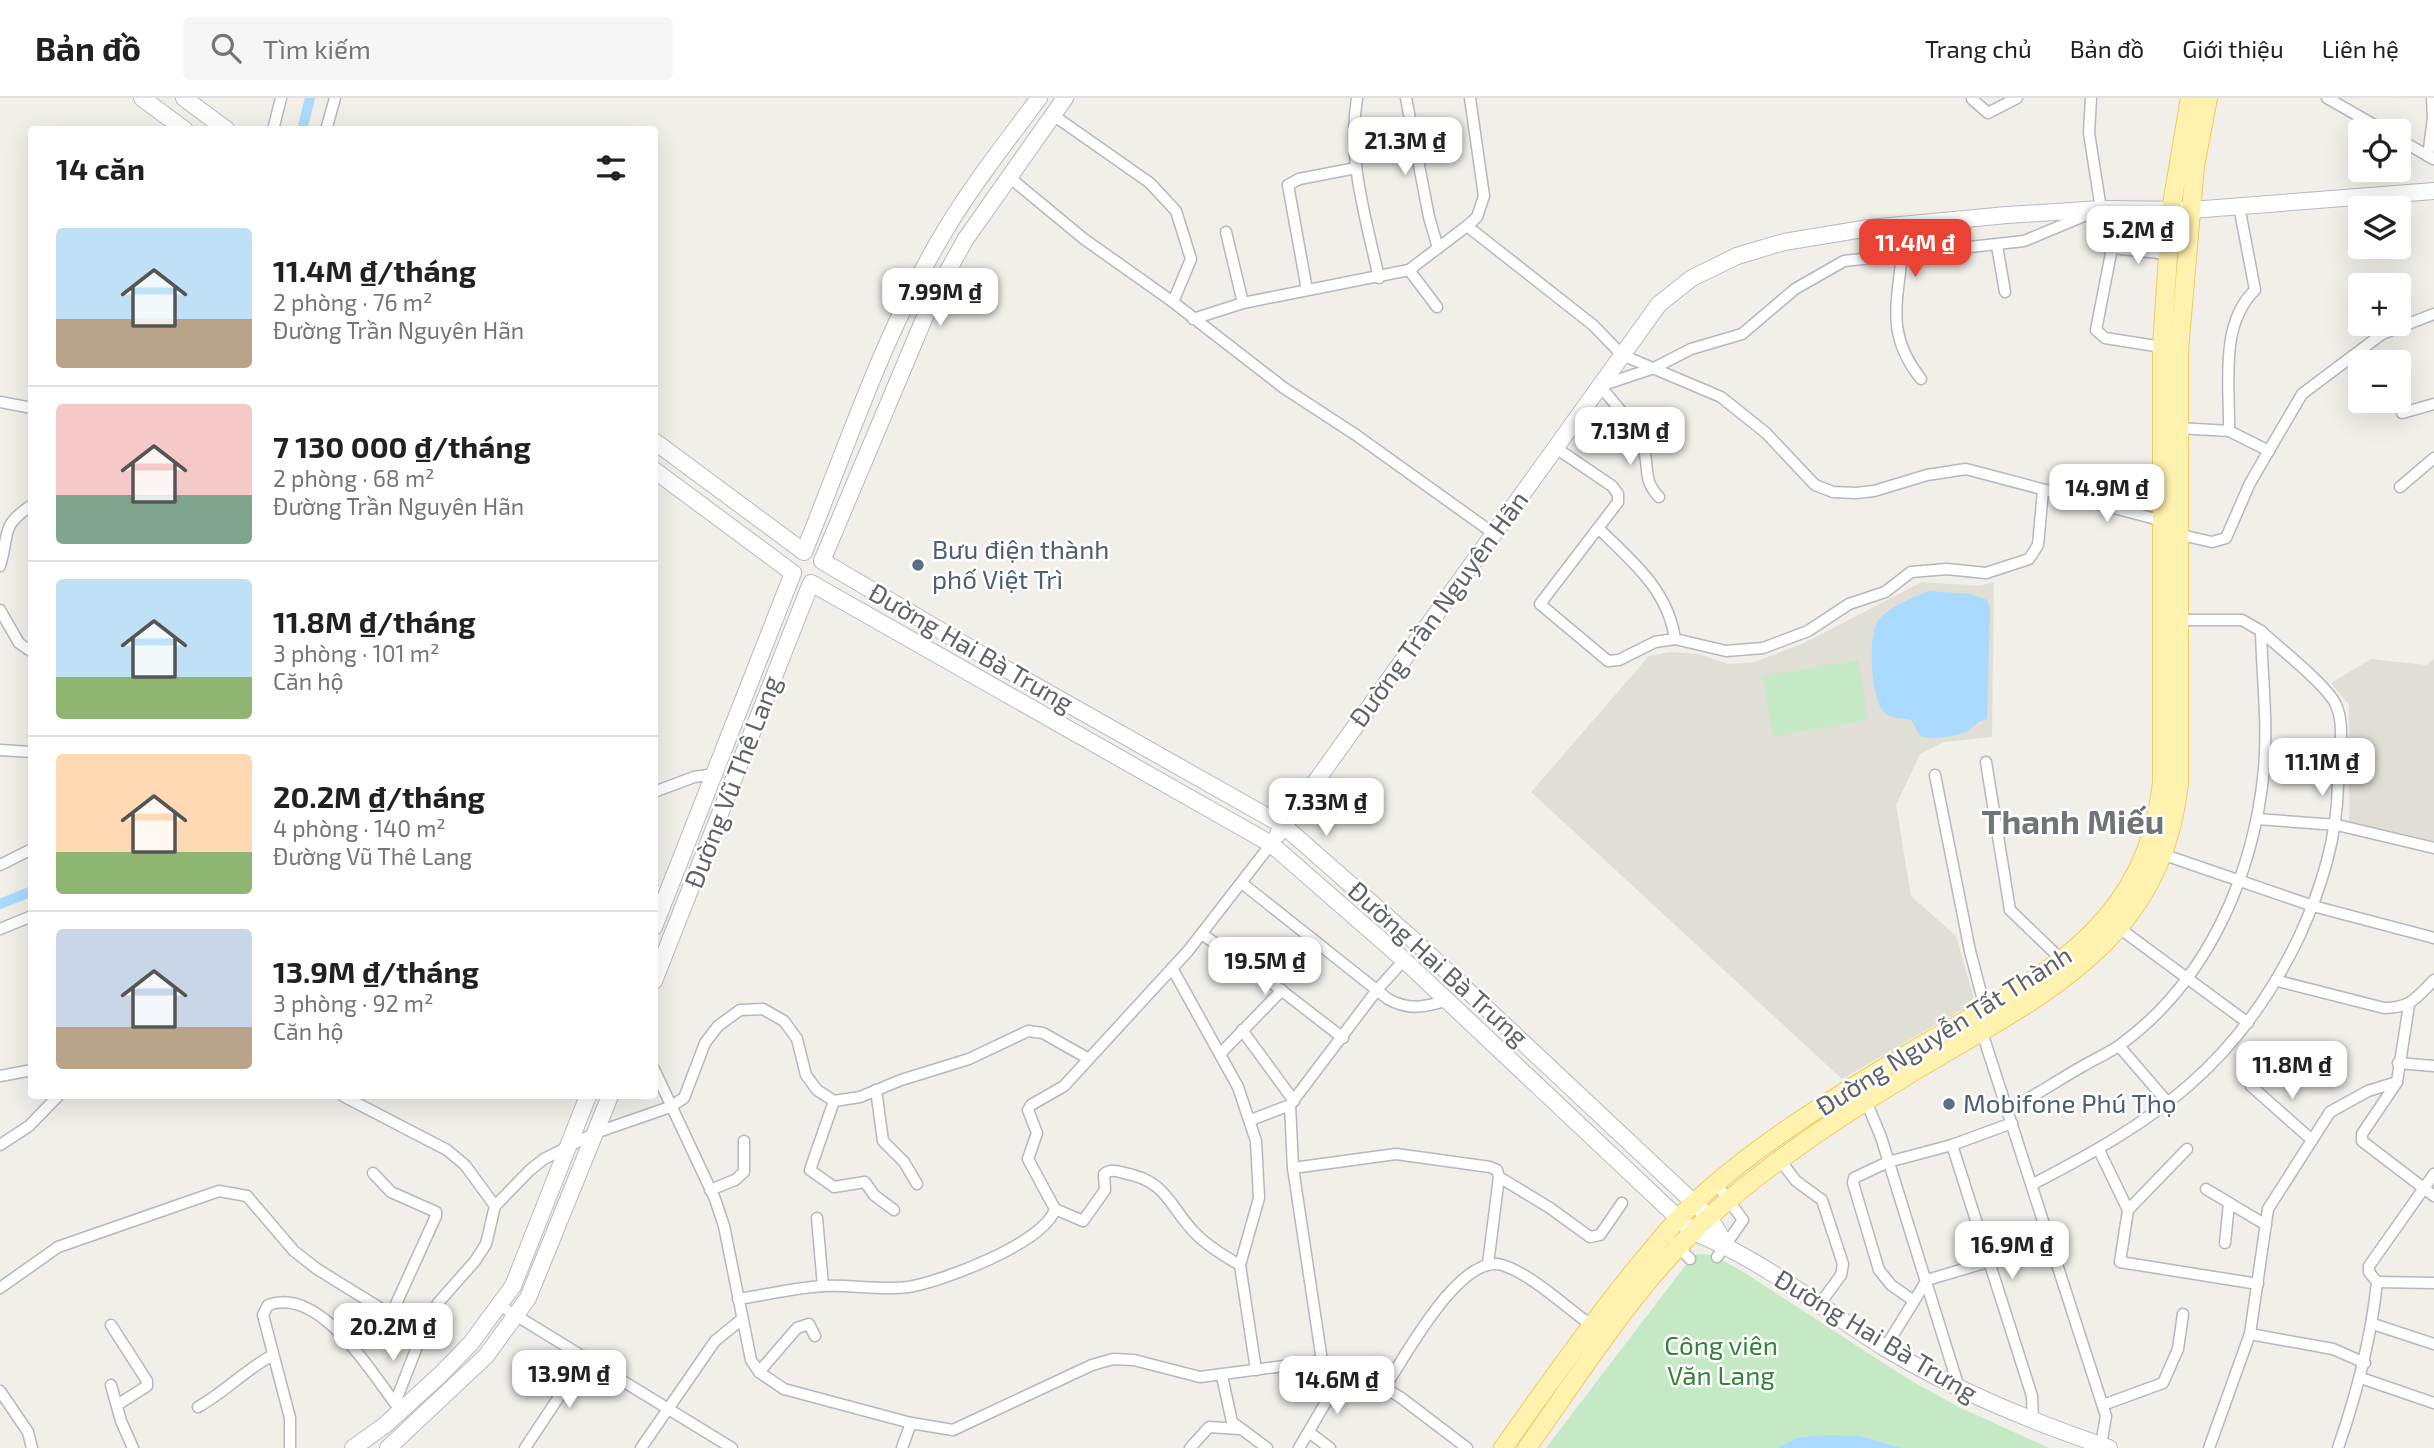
<!DOCTYPE html>
<html lang="vi">
<head>
<meta charset="utf-8">
<style>
  :root { --surface:#fff; --page:#f6f6f6; --text:#202124; --muted:#757577; --line:#e0e0e0; --accent:#ea4335 }
  body { margin:0; font-family:"Exo 2",sans-serif; background:var(--page); color:var(--text); height:100vh; display:flex; flex-direction:column; font-size:26px; white-space:nowrap }
  * { box-sizing:border-box; margin:0 }
  p { font-size:23px; color:var(--muted) }
  .icon { flex:none; width:38px; height:38px; fill:none; stroke:currentColor; stroke-width:2; stroke-linecap:round; stroke-linejoin:round }
  .map { position:relative; flex:1; overflow:hidden }
  .sheet { position:absolute; left:28px; top:28px; width:630px; height:973px; display:flex; flex-direction:column; background:var(--surface); border-radius:7px; box-shadow:0 7px 28px #0002 }
  .sheet>* { flex:none }
  .fabs { position:absolute; left:2348px; top:21px; display:grid; gap:14px }
  .fabs a { display:grid; place-items:center; width:63px; height:63px; border-radius:7px; background:var(--surface); box-shadow:0 7px 28px #0002; font-size:35px }
  .price { position:absolute; translate:-50% -60px; padding:0 16px; border-radius:14px; background:#fff; color:#222; font-size:23px; line-height:46px; filter:drop-shadow(0 2px 4px #0008) }
  .price::after { content:''; position:absolute; left:50%; top:42px; width:21px; height:16px; margin-left:-10px; background:inherit; clip-path:polygon(0 0,100% 0,50% 100%) }
  .price.current { background:var(--accent); color:#fff }
  ul { padding:0; list-style:none }
  li { display:flex; align-items:center; gap:21px; height:175px; padding:0 28px }
  li+li { border-top:2px solid var(--line) }
  li span { display:grid; place-items:center; flex:none; width:196px; height:140px; border-radius:7px; color:#555 }
  li>.icon { margin-inline-start:auto }
  span .icon { width:84px; height:84px; fill:#fffc; stroke-width:1 }
  li b { font-size:30px }
  h2 { display:flex; justify-content:space-between; align-items:center; height:84px; padding:0 28px; font-size:30px }
  header { display:flex; align-items:center; gap:42px; box-sizing:border-box; height:98px; padding:0 35px; background:var(--surface); border-bottom:2px solid var(--line) }
  header strong { font-size:33px }
  nav { display:flex; gap:38px; margin-inline-start:auto; font-size:24px }
  .search { width:490px; height:63px; background:var(--page); display:flex; align-items:center; gap:18px; box-sizing:border-box; padding:0 24px; border-radius:7px; color:var(--muted); font-size:26px }
  .map>svg:first-child { display:block }
  .education { fill:#e1ded6 }
  .green { fill:#c5e8c5 }
  .water { fill:#aadaff }
  .lines { fill:none; stroke-linecap:round; stroke-linejoin:round }
  .canal { stroke:#aadaff; stroke-width:10 }
  .street-casing { stroke:#b5b8bc; stroke-width:13 }
  .secondary-casing { stroke:#b6babf; stroke-width:18 }
  .primary-casing { stroke:#f2c960; stroke-width:20 }
  .street { stroke:#fff; stroke-width:10 }
  .secondary { stroke:#fff; stroke-width:16 }
  .primary { stroke:#fff2af; stroke-width:18 }
  .service-dot { fill:#5c6f8a; stroke:#fff; stroke-width:2.5 }
  .labels { text-anchor:middle; stroke-width:5; stroke-linejoin:round; paint-order:stroke }
  .service-label { font-size:26px; fill:#4e5e75; stroke:#fff; text-anchor:start }
  .street-label { font-size:26px; fill:#5f6368; stroke:#fff }
  .park-label { font-size:26px; fill:#348238; stroke:#fff }
  .district-label { font-size:33px; font-weight:bold; fill:#70757a; stroke:#fff }
</style>
</head>
<body>
<header>
<strong>Bản đồ</strong>
<div class="search"><svg class="icon" aria-label="search" viewBox="0 0 24 24"><circle cx="10" cy="10" r="6"/><path d="M15 15l6 6"/></svg>Tìm kiếm</div>
<nav><a>Trang chủ</a><a>Bản đồ</a><a>Giới thiệu</a><a>Liên hệ</a></nav>
</header>
<div class="map">
<svg width="2434" height="1350" viewBox="0 0 2434 1350">
  <rect width="100%" height="100%" fill="#f1efe8"/>
  <!-- education -->
  <g class="education">
    <polygon points="1922,484 1979,488 1994,484 1992,639 1944,644 1920,656 1896,707 1911,798 1956,838 1975,904 1842,981 1531,694 1649,558 1670,554 1699,556 1728,566 1755,564 1804,545"/>
    <polygon points="2371,561 2426,567 2434,561 2434,743 2349,724 2349,607 2331,585"/>
  </g>
  <!-- green -->
  <g class="green">
    <polygon points="1858,562 1868,622 1773,638 1763,578"/>
    <polygon points="1700,1156 1714,1157 1748,1177 1908,1281 1959,1309 2049,1350 1902,1350 1860,1338 1796,1340 1777,1350 1546,1350 1688,1164 1693,1157"/>
  </g>
  <!-- water -->
  <g class="water">
    <path d="M1929,493L1970,496L1987,502L1990,510L1987,621C1977,623 1975,628 1967,633C1957,639 1930,642 1920,638L1912,623C1904,619 1894,622 1886,616C1870,604 1866,532 1881,519C1893,507 1914,499 1929,493Z"/>
    <polygon points="1825,1337 1860,1338 1902,1350 1777,1350 1796,1340"/>
  </g>
  <g class="lines">
    <!-- canal -->
    <g class="canal">
      <polyline points="302,32 310,0"/>
      <polyline points="0,806 32,793"/>
    </g>
    <!-- street casing -->
    <g class="street-casing">
      <g id="street">
        <path d="M1357,0C1347,61 1366,121 1379,180"/>
        <polyline points="1406,0 1429,119 1438,150"/>
        <polyline points="2327,0 2385,33"/>
        <polyline points="1972,1 1988,15 2017,0"/>
        <polyline points="1053,17 1150,85 1176,113 1191,161 1173,204"/>
        <polyline points="273,32 281,0"/>
        <polyline points="326,32 335,0"/>
        <polyline points="2399,41 2433,61"/>
        <polyline points="2428,58 2433,20 2432,0"/>
        <polyline points="1009,79 1084,141 1173,204 1284,290 1356,337 1493,435"/>
        <polyline points="1467,128 1593,227 1622,257 1721,299 1766,335 1815,387 1833,394 1856,395 1874,393 1927,377 1966,371 2167,424"/>
        <polyline points="1226,134 1243,205"/>
        <polyline points="1997,148 2005,194"/>
        <path d="M1902,156C1897,207 1886,237 1921,281"/>
        <polyline points="1409,172 1437,209"/>
        <polyline points="1307,192 1288,87 1299,81 1356,70"/>
        <polyline points="1193,221 1243,205 1409,172 1467,128 1477,119 1484,98 1470,0"/>
        <polyline points="2162,249 2105,240 2096,232 2112,150 2168,156"/>
        <polyline points="0,304 32,310"/>
        <polyline points="2402,315 2434,306"/>
        <polyline points="2178,330 2229,333 2269,353"/>
        <path d="M2229,333C2230,288 2219,226 2255,192L2239,108"/>
        <polyline points="1556,350 1612,388 1618,396 1618,404 1540,506 1608,563 1619,562 1655,544 1675,541 1726,553 1763,550 1808,533 1849,506 1885,494 1911,474 1947,471 1986,475 2029,461 2038,447 2043,393"/>
        <polyline points="2400,389 2434,360"/>
        <path d="M1659,399C1641,380 1651,369 1642,347C1633,325 1616,307 1600,288L1654,270L1691,251L1742,236L1795,191L1844,163L2024,143L2101,111L2089,35L2091,0"/>
        <path d="M1598,430C1632,463 1668,492 1675,541"/>
        <polyline points="2177,436 2212,444 2226,440 2250,385 2302,296 2382,236 2434,216"/>
        <path d="M0,468C10,434 0,428 32,407"/>
        <polyline points="0,512 19,545 32,554"/>
        <polyline points="0,652 32,654"/>
        <polyline points="1986,664 2010,812 2063,863"/>
        <polyline points="1935,677 1970,853 1985,910"/>
        <polyline points="654,694 694,679 715,676"/>
        <polyline points="2257,721 2337,727 2434,750"/>
        <polyline points="2156,754 2313,808 2434,840"/>
        <polyline points="0,767 32,751"/>
        <path d="M1243,786L1388,901C1409,913 1426,909 1448,902"/>
        <polyline points="2119,830 2248,925"/>
        <polyline points="0,831 32,818"/>
        <polyline points="1203,837 1259,875 1343,940"/>
        <polyline points="1172,870 1238,989 1256,1043 1259,1100 1240,1167 1256,1272"/>
        <path d="M2278,883L2384,910C2411,910 2416,900 2434,882"/>
        <polyline points="2409,907 2397,984 2362,1036 2362,1043 2434,1098"/>
        <polyline points="1980,928 2106,1318 2101,1347"/>
        <polyline points="1242,932 1294,1003"/>
        <polyline points="2119,948 2169,1006"/>
        <polyline points="1220,956 1282,892"/>
        <polyline points="2398,965 2434,968"/>
        <polyline points="654,971 715,1101 724,1128 751,1262 759,1274 784,1291 911,1325 953,1332 1092,1267 1113,1261 1134,1262 1200,1279 1322,1263 1347,1268 1400,1299 1467,1350"/>
        <polyline points="0,978 32,972"/>
        <polyline points="2251,988 2312,1042"/>
        <polyline points="876,992 883,1043 904,1064 917,1086"/>
        <polyline points="343,998 447,1052 465,1067 495,1108"/>
        <polyline points="834,1003 810,1072 834,1089 865,1084 874,1097 894,1112"/>
        <polyline points="1866,1003 1881,1039 1959,1290"/>
        <polyline points="1290,1007 1293,1070 1322,1263"/>
        <path d="M2009,1011C2035,998 2058,982 2083,968C2095,961 2109,955 2120,947C2208,883 2254,776 2264,671C2268,626 2262,578 2261,533L2242,522H2175"/>
        <polyline points="1251,1022 1290,1007 1377,892 1404,862"/>
        <polyline points="0,1047 29,1028 58,998"/>
        <polyline points="1952,1047 2032,1298 2033,1323"/>
        <polyline points="2099,1052 2128,1112 2120,1164 2258,1186"/>
        <polyline points="1780,1062 1796,1083 1822,1102 1843,1166 1841,1177 1819,1207"/>
        <polyline points="1293,1070 1396,1056 1490,1069 1497,1072 1499,1079 1488,1166"/>
        <polyline points="373,1075 391,1094 436,1114 436,1118 391,1217"/>
        <polyline points="1499,1079 1550,1110 1590,1139 1600,1137 1622,1105"/>
        <polyline points="1716,1085 1743,1122 1717,1159"/>
        <path d="M2033,1086C2156,1023 2238,967 2299,839C2322,789 2337,740 2338,686C2338,663 2346,628 2336,607C2328,588 2278,549 2261,533"/>
        <polyline points="2206,1091 2266,1127"/>
        <polyline points="710,1092 735,1082 744,1074 744,1043"/>
        <path d="M1055,1111L1083,1123L1105,1092L1104,1076C1111,1071 1116,1073 1124,1075C1168,1083 1169,1109 1196,1136C1209,1149 1224,1158 1240,1167"/>
        <polyline points="2128,1112 2187,1051"/>
        <polyline points="817,1120 823,1188"/>
        <polyline points="1675,1145 1690,1161"/>
        <polyline points="2225,1145 2229,1105"/>
        <polyline points="2377,1184 2434,1185"/>
        <polyline points="0,1190 58,1149 219,1093 247,1098 294,1153 317,1171 422,1236 438,1205 475,1163 486,1146 495,1108 530,1072 544,1061 595,1035 670,1009 684,1000 705,945 718,928 740,912 763,911 784,923 797,941 806,977 817,992 834,1003 860,999 901,982 969,961 1028,933 1043,935 1089,961"/>
        <path d="M738,1201C766,1197 794,1190 822,1188C851,1186 880,1193 908,1189C941,1184 1045,1145 1055,1111L1028,1061L1037,1035L1028,1012L1031,1007L1064,988L1188,853L1271,746"/>
        <polyline points="1914,1203 1891,1187 1879,1172 1853,1085 1854,1080 1888,1064 1952,1047 2012,1025"/>
        <polyline points="499,1207 732,1350"/>
        <polyline points="2373,1226 2434,1246"/>
        <polyline points="111,1227 147,1283 147,1288 117,1307"/>
        <polyline points="2250,1236 2333,1251 2365,1265"/>
        <polyline points="1885,1250 1927,1182 2052,1145"/>
        <polyline points="759,1274 797,1230 809,1226 815,1238"/>
        <polyline points="1222,1278 1232,1324 1267,1350"/>
        <polyline points="2361,1280 2434,1305"/>
        <polyline points="111,1287 121,1323 133,1350"/>
        <path d="M1385,1289C1405,1259 1460,1155 1502,1167C1530,1175 1567,1210 1591,1227"/>
        <polyline points="0,1293 28,1334 32,1350"/>
        <polyline points="395,1305 422,1236"/>
        <polyline points="2103,1307 2163,1285 2178,1251 2183,1216"/>
        <path d="M198,1309C225,1294 246,1271 273,1257"/>
        <polyline points="1310,1335 1330,1350"/>
        <path d="M290,1350V1320L263,1217L268,1207C321,1187 373,1278 401,1313"/>
        <polyline points="525,1350 586,1258"/>
        <polyline points="641,1350 715,1243 742,1221"/>
        <polyline points="902,1350 911,1325"/>
        <polyline points="1190,1350 1209,1329 1239,1331"/>
        <polyline points="1299,1350 1347,1268"/>
        <polyline points="2209,1350 2250,1236 2268,1111 2330,1014 2368,993 2397,984"/>
        <path d="M2338,1350C2357,1295 2371,1242 2377,1184L2369,1174V1168L2434,1076"/>
      </g>
    </g>
    <!-- secondary casing -->
    <g class="secondary-casing">
      <g id="secondary">
        <polyline points="142,0 185,32"/>
        <polyline points="184,0 227,32"/>
        <polyline points="1065,0 965,142 932,202 822,463 1006,571 1284,728 1418,846 1709,1119 1726,1147"/>
        <path d="M654,343L804,454C848,346 885,231 946,131C973,86 1007,43 1039,0"/>
        <polyline points="654,372 793,475 654,829"/>
        <polyline points="1278,736 1659,206 1692,180 1737,158 1784,144 1869,130 2007,117 2101,111 2191,112 2434,93"/>
        <path d="M654,883L811,485L1271,746L1404,862L1693,1134C1762,1161 1822,1211 1885,1250C1956,1293 2031,1323 2109,1350"/>
        <polyline points="353,1350 385,1327 440,1277 471,1245 513,1188 588,998"/>
        <polyline points="388,1350 486,1258 528,1200 610,998"/>
      </g>
    </g>
    <!-- primary casing -->
    <g class="primary-casing">
      <g id="primary">
        <path d="M1503,1350C1547,1288 1591,1226 1639,1167C1657,1146 1674,1123 1695,1104C1759,1044 1837,998 1912,953C2031,883 2145,839 2162,684V249L2171,112L2190,0"/>
        <path d="M1527,1350C1581,1274 1640,1180 1710,1118C1771,1064 1839,1019 1908,977C2034,900 2161,850 2179,685V252L2195,68L2208,0"/>
      </g>
    </g>
    <!-- street -->
    <use href="#street" class="street"/>
    <!-- secondary -->
    <use href="#secondary" class="secondary"/>
    <!-- primary -->
    <use href="#primary" class="primary"/>
  </g>
  <!-- markers -->
  <g class="service-dot">
    <circle cx="918" cy="467" r="7"/>
    <circle cx="1949" cy="1006" r="7"/>
  </g>
  <g class="labels">
    <!-- service labels -->
    <g class="service-label">
      <text x="932" y="461">Bưu điện thành<tspan x="932" dy="30">phố Việt Trì</tspan></text>
      <text x="1963" y="1015">Mobifone Phú Thọ</text>
    </g>
    <!-- street labels -->
    <g class="street-label">
      <text transform="translate(1439 511) rotate(-54)" y="9">Đường Trần Nguyên Hãn</text>
      <text transform="translate(971 550) rotate(30)" y="9">Đường Hai Bà Trưng</text>
      <text transform="translate(733 684) rotate(-69)" y="9">Đường Vũ Thê Lang</text>
      <text transform="translate(1438 866) rotate(42)" y="9">Đường Hai Bà Trưng</text>
      <text transform="translate(1944 933) rotate(-32)" y="9">Đường Nguyễn Tất Thành</text>
      <text transform="translate(1876 1238) rotate(31)" y="9">Đường Hai Bà Trưng</text>
    </g>
    <!-- park labels -->
    <g class="park-label">
      <text x="1721" y="1257">Công viên<tspan x="1721" dy="30">Văn Lang</tspan></text>
    </g>
    <!-- district labels -->
    <g class="district-label">
      <text x="2073" y="736">Thanh Miếu</text>
    </g>
  </g>
</svg>
<div class="fabs">
<a><svg class="icon" aria-label="locate" viewBox="0 0 24 24"><circle cx="12" cy="12" r="6"/><path d="M12 2v4M12 18v4M2 12h4M18 12h4"/></svg></a>
<a><svg class="icon" aria-label="layers" viewBox="0 0 24 24"><path d="M12 4l9 5-9 5-9-5zM3 14l9 5 9-5"/></svg></a>
<a>+</a>
<a>−</a>
</div>
<b class="price" style="left:1405px;top:79px">21.3M ₫</b>
<b class="price" style="left:2138px;top:168px">5.2M ₫</b>
<b class="price current" style="left:1915px;top:181px">11.4M ₫</b>
<b class="price" style="left:940px;top:230px">7.99M ₫</b>
<b class="price" style="left:1630px;top:369px">7.13M ₫</b>
<b class="price" style="left:2107px;top:426px">14.9M ₫</b>
<b class="price" style="left:2322px;top:700px">11.1M ₫</b>
<b class="price" style="left:1326px;top:740px">7.33M ₫</b>
<b class="price" style="left:1265px;top:899px">19.5M ₫</b>
<b class="price" style="left:2292px;top:1003px">11.8M ₫</b>
<b class="price" style="left:2012px;top:1183px">16.9M ₫</b>
<b class="price" style="left:393px;top:1265px">20.2M ₫</b>
<b class="price" style="left:569px;top:1312px">13.9M ₫</b>
<b class="price" style="left:1337px;top:1318px">14.6M ₫</b>
<section class="sheet">
<h2>14 căn<svg class="icon" aria-label="filters" viewBox="0 0 24 24"><path d="M4 7h16M4 17h16"/><circle cx="9" cy="7" r="2"/><circle cx="15" cy="17" r="2"/></svg></h2>
<ul>
<li><span style="background:linear-gradient(#bfe0f5 65%,#b9a48a 0)"><svg class="icon" aria-label="home" viewBox="0 0 24 24"><path d="M3 11l9-7 9 7M6 9v11h12V9"/></svg></span><div><b>11.4M ₫/tháng</b><p>2 phòng · 76 m²</p><p>Đường Trần Nguyên Hãn</p></div></li>
<li><span style="background:linear-gradient(#f6c9c9 65%,#7fa58c 0)"><svg class="icon" aria-label="home" viewBox="0 0 24 24"><path d="M3 11l9-7 9 7M6 9v11h12V9"/></svg></span><div><b>7 130 000 ₫/tháng</b><p>2 phòng · 68 m²</p><p>Đường Trần Nguyên Hãn</p></div></li>
<li><span style="background:linear-gradient(#bfe0f5 70%,#8fb573 0)"><svg class="icon" aria-label="home" viewBox="0 0 24 24"><path d="M3 11l9-7 9 7M6 9v11h12V9"/></svg></span><div><b>11.8M ₫/tháng</b><p>3 phòng · 101 m²</p><p>Căn hộ</p></div></li>
<li><span style="background:linear-gradient(#ffd9b3 70%,#8fb573 0)"><svg class="icon" aria-label="home" viewBox="0 0 24 24"><path d="M3 11l9-7 9 7M6 9v11h12V9"/></svg></span><div><b>20.2M ₫/tháng</b><p>4 phòng · 140 m²</p><p>Đường Vũ Thê Lang</p></div></li>
<li><span style="background:linear-gradient(#c9d6e8 70%,#b9a48a 0)"><svg class="icon" aria-label="home" viewBox="0 0 24 24"><path d="M3 11l9-7 9 7M6 9v11h12V9"/></svg></span><div><b>13.9M ₫/tháng</b><p>3 phòng · 92 m²</p><p>Căn hộ</p></div></li>
</ul>
</section>
</div>
</body>
</html>
